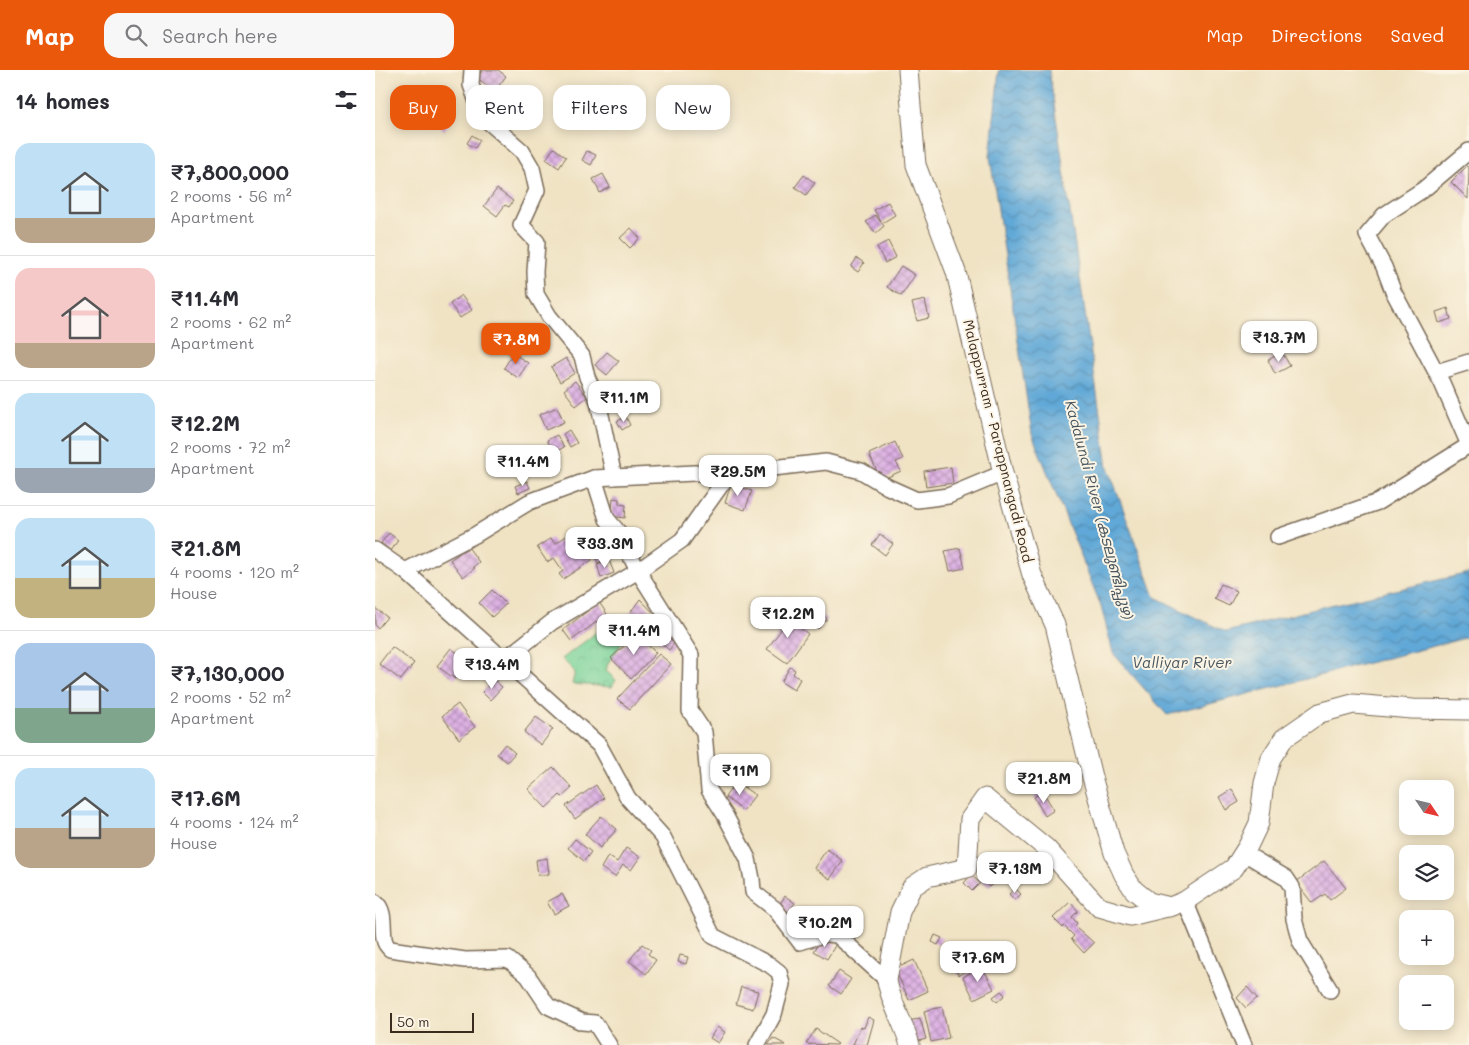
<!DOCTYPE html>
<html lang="en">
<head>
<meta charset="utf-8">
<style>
  :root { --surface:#fff; --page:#f7f7f7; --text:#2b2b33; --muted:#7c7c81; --line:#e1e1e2; --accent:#ea580c }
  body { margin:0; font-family:Mali,"Noto Sans Malayalam",sans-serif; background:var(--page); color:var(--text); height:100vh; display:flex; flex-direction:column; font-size:19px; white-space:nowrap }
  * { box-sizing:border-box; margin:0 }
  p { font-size:16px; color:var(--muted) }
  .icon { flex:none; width:28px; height:28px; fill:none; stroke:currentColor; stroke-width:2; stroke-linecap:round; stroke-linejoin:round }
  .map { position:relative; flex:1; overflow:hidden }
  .sheet { display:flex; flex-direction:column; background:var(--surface); width:375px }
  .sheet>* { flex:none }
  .hud { position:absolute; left:15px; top:15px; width:475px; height:45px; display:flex; gap:10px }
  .needle { width:32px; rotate:125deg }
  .buttons { position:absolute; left:1024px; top:710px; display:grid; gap:10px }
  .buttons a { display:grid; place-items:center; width:55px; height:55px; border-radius:10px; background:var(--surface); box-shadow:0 2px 12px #0003; font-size:25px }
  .scale { position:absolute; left:15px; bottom:12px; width:84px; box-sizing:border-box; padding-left:5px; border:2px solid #3b2a1e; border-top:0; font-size:14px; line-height:18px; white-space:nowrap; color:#3b2a1e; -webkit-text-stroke:4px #fcf5e5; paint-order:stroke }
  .price { position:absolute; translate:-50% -42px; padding:0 11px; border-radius:10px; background:#fff; color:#222; font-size:16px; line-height:32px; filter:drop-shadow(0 1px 2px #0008) }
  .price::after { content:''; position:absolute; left:50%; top:30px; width:15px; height:11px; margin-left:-8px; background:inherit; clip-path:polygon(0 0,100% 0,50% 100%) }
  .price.active { background:var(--accent); color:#fff }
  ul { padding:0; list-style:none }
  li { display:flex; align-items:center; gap:15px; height:125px; padding:0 15px }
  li+li { border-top:1px solid var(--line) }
  li span { display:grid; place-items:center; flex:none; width:140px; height:100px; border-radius:15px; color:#555 }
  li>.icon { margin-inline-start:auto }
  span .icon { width:60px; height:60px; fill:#fffc; stroke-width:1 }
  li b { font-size:21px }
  h2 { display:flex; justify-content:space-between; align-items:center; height:60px; padding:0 15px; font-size:21px }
  .tag { padding:0 18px; border-radius:15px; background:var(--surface); box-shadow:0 2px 12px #0003; font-size:18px; line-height:45px }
  .tag.active { background:var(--accent); color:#fff }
  header { display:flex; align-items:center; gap:30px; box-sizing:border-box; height:70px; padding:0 25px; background:var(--accent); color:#fff }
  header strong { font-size:24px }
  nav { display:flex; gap:28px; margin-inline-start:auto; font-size:18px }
  .search { width:350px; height:45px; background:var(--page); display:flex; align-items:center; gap:12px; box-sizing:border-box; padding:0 18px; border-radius:15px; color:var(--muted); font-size:19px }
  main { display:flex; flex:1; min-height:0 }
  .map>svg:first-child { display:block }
  .park { fill:url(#park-crowns); stroke:#5a7e5c }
  .water { fill:url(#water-waves); stroke:#4e697a }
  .building { fill:url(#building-cross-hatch) }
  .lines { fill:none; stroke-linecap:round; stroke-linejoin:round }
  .minor-casing { stroke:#7a6b58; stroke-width:18 }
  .major-casing { stroke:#7a6b58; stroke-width:21 }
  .minor { stroke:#fff; stroke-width:15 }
  .major { stroke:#fff; stroke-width:19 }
  .labels { text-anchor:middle; stroke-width:4; stroke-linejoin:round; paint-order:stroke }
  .street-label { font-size:14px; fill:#3b2a1e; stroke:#fcf5e5 }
  .water-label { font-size:15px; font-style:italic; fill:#48565f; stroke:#fcf5e5 }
</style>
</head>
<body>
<header>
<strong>Map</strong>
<div class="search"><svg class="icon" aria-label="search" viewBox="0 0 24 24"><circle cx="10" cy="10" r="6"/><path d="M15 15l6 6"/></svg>Search here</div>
<nav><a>Map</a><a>Directions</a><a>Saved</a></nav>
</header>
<main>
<section class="sheet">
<h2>14 homes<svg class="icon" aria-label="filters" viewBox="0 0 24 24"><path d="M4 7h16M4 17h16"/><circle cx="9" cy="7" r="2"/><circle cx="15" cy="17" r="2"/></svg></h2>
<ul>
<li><span style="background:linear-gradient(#bfe0f5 75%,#b9a48a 0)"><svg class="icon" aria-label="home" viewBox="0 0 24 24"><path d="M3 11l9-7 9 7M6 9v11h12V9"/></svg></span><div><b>₹7,800,000</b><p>2 rooms · 56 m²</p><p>Apartment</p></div></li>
<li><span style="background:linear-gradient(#f6c9c9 75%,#b9a48a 0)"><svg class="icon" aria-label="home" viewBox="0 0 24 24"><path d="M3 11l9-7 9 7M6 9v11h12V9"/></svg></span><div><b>₹11.4M</b><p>2 rooms · 62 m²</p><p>Apartment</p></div></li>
<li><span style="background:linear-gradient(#bfe0f5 75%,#9aa5b1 0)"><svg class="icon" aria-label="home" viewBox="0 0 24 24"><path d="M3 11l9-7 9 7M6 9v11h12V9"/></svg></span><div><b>₹12.2M</b><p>2 rooms · 72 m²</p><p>Apartment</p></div></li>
<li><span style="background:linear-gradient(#bfe0f5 60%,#c2b280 0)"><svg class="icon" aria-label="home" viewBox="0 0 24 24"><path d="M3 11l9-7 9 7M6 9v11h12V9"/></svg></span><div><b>₹21.8M</b><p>4 rooms · 120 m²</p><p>House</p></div></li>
<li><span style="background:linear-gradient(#a9c7e8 65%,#7fa58c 0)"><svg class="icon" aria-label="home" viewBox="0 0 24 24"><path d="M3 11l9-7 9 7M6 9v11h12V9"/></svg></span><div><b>₹7,130,000</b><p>2 rooms · 52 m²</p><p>Apartment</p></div></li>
<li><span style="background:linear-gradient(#bfe0f5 60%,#b9a48a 0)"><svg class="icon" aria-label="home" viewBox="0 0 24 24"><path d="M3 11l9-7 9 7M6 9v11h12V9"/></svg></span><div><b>₹17.6M</b><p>4 rooms · 124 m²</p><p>House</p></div></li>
</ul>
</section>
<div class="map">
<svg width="1094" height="975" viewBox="0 0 1094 975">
  <defs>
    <pattern id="park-crowns" width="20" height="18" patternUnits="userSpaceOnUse" patternTransform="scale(1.25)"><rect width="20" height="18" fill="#7ad399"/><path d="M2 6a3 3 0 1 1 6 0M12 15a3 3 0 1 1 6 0" fill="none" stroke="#6ab583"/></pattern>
    <pattern id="water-waves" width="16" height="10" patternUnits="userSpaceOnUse" patternTransform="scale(1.25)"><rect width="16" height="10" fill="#60a8d7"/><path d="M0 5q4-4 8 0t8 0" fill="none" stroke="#5089ae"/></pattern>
    <pattern id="building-cross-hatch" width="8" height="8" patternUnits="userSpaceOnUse" patternTransform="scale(1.25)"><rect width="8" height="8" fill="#dcb0e3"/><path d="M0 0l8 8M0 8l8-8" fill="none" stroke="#b48fb7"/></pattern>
  </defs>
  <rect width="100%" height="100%" fill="#fcf5e5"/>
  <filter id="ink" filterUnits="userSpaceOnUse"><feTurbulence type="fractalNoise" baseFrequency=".02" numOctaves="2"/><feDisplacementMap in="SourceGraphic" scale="10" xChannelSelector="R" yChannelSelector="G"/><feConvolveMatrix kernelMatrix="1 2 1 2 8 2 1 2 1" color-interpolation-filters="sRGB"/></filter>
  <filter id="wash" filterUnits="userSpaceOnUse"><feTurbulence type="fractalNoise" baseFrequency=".0096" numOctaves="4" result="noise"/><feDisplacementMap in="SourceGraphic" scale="20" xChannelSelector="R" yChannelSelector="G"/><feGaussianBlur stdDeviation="1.12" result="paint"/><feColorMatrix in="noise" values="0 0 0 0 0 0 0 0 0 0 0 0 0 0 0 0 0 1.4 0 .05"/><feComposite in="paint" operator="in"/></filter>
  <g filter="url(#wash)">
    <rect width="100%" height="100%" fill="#f0e3c4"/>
    <!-- park -->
    <polygon class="park" points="236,551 254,563 233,593 231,601 241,610 237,617 197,614 200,602 187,589"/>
    <!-- water -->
    <polygon class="water" points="624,0 674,0 733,397 780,527 851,562 951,536 1094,503 1094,567 792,645 738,583 726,536 657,364 615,87"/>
    <g id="blocks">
      <!-- building -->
      <g class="building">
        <polygon points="108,0 123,0 131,6 120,21 102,8"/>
        <polygon points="73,39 81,45 69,61 61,54"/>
        <polygon points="97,65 105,70 100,78 92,73"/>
        <polygon points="179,78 191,87 184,98 171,89"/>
        <polygon points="212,81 221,85 216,95 207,90"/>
        <polygon points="1092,96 1094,99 1093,129 1076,112"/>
        <polygon points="228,104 235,117 225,123 218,109"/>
        <polygon points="429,105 440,113 431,125 420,117"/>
        <polygon points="122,119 138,131 134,137 130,135 122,146 109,136"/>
        <polygon points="513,132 520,145 507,153 499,140"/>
        <polygon points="500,145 509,156 501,163 491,152"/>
        <polygon points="256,158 265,168 255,178 245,168"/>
        <polygon points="513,171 521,187 510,193 502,177"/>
        <polygon points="482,188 489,193 483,202 476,197"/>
        <polygon points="526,196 540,205 526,226 512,217"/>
        <polygon points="86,225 97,240 85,248 75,234"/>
        <polygon points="550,230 554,248 542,251 537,233"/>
        <polygon points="1073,238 1076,249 1064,253 1061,242"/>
        <polygon points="232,282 244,291 232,305 220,295"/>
        <polygon points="907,282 915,296 900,304 893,290"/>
        <polygon points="138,283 153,293 143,308 129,298"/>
        <polygon points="191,288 200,303 185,312 176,297"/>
        <polygon points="200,311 212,327 201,336 189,320"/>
        <polygon points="182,337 189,352 171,360 164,345"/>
        <polygon points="251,347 255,355 247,360 242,351"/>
        <polygon points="194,360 202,373 195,377 188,364"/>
        <polygon points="182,365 189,377 179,383 172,370"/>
        <polygon points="520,372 528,389 521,392 526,401 506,410 494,384"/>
        <polygon points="576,397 578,413 551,417 549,401"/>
        <polygon points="152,411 155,418 143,423 140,416"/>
        <polygon points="356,414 377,421 370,440 350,433"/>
        <polygon points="238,428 244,429 244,434 251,435 250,448 236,446"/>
        <polygon points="229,460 233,468 227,470 234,488 223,493 212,468"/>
        <polygon points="198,461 217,490 188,509 184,504 188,501 179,488 172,492 162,477 176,468 180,474"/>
        <polygon points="14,463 23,470 16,481 6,473"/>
        <polygon points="505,464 518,474 510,485 497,475"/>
        <polygon points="93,477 104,492 98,497 100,498 88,507 75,490"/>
        <polygon points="585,478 590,498 575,501 570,481"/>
        <polygon points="234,490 239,503 226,508 222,494"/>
        <polygon points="846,514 862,521 854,536 839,529"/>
        <polygon points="117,520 131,534 117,547 104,533"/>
        <polygon points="265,529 303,568 294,580 277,565 272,573 263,564 270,554 255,543"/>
        <polygon points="224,532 232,544 196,571 188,560"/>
        <polygon points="439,537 452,549 443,559 430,546"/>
        <polygon points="0,538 12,547 3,558 0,555"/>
        <polygon points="418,543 429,551 424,557 433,564 412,593 392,579"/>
        <polygon points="262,564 281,583 256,609 236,588"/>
        <polygon points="17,577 39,593 26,610 4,594"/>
        <polygon points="76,578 93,591 80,609 62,596"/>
        <polygon points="284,584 296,594 255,639 242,629"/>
        <polygon points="415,597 420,600 418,604 425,609 419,620 406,612"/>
        <polygon points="119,610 127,617 115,630 107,622"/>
        <polygon points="83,634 100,657 84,669 67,646"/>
        <polygon points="161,647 178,659 166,675 149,662"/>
        <polygon points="130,674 140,683 132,692 122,684"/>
        <polygon points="178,697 197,718 187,727 185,725 171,738 153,719"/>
        <polygon points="361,712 380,725 368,741 350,727"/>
        <polygon points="221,715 229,728 200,749 191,736"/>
        <polygon points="857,719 864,732 851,740 844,727"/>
        <polygon points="668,722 679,740 670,746 659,727"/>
        <polygon points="226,746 242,759 225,778 210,764"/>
        <polygon points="200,769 216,782 209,791 193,778"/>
        <polygon points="251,778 265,787 256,800 248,795 240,807 226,798 233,786 242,792"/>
        <polygon points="452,779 468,791 455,809 439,798"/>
        <polygon points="172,788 174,804 163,805 161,790"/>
        <polygon points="949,791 971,818 955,830 950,824 937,833 921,812"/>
        <polygon points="617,794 627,803 614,817 604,808"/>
        <polygon points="596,805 605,813 597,821 589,813"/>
        <polygon points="640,818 646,824 640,830 634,824"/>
        <polygon points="187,824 194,836 179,844 172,832"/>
        <polygon points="410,826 420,833 413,843 403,837"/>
        <polygon points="695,832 703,841 697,847 702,853 700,856 719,873 709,883 696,869 699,866 689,856 688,858 678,848"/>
        <polygon points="560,865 567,868 563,875 557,872"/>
        <polygon points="449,866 461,874 452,889 439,881"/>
        <polygon points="267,874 276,880 273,884 281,890 271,904 254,891"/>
        <polygon points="598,876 607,890 584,905 574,891"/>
        <polygon points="305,885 313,887 311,894 303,892"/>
        <polygon points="539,890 553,921 534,930 520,899"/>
        <polygon points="607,896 619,919 599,929 588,907"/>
        <polygon points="464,901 476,909 466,924 454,916"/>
        <polygon points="366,917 383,921 378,939 361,934"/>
        <polygon points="872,917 882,928 871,938 862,928"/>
        <polygon points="626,921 630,925 622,932 618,927"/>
        <polygon points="567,937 574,968 556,972 549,941"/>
        <polygon points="493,947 499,950 492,975 478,975 485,957 489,958"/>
        <polygon points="545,948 551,969 538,973 532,952"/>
        <polygon points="342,957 350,962 343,973 335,968"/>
        <polygon points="441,959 463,974 462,975 431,974"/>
        <polygon points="398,968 411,975 393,975"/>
      </g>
    </g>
  </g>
  <g filter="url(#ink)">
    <use href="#blocks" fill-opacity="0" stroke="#7a6b58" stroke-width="1"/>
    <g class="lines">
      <!-- minor casing -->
      <g class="minor-casing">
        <g id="minor">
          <polyline points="97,0 96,15 107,46 147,81 157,98 162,120 146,155 162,172 160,202 161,224 174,246 207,286 212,307 223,331 239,407"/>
          <polyline points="1062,302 1094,292"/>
          <polyline points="219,408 232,449 244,463 263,501 316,585 315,641 329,662 334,720 350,745 373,789 377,809 378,822 400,839 425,872 451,864 462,865 512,910"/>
          <polyline points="903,467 1003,432 1094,375 1067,313 1018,221 1009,197 992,165 1009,145 1049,119 1094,81"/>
          <polyline points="0,480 30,501 224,675 253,728 288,767 338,866 395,895 404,902 407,914 399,944 382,975"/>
          <polyline points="30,501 100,465 154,432 219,408 380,400 451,392 486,401 513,417 542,430 573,426 628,403"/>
          <polyline points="129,590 177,552 263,501 307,470 356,401"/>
          <polyline points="869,783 911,808 917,817 919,849 925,871 955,920"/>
          <polyline points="810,831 869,975"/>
          <path d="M0,832C12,841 6,862 10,872C11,875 13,877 15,879L90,890L133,889L153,906L173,936L207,952L220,953L234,975"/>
        </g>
      </g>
      <!-- major casing -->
      <g class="major-casing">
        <g id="major">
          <polyline points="533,0 541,95 581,202 628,403 657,505 680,555 717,707 739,783 749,805 759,820 774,832 795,837 810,831 859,798 873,776 884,753 889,713 896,688 909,668 945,643 978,634 1037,639 1094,640"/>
          <path d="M535,975C529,953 515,932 512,910L525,842L537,817L552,807L592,798L595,749L610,728L671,778L724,837L755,846L792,837"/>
        </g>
      </g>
      <!-- minor -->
      <use href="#minor" class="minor"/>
      <!-- major -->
      <use href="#major" class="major"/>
    </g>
  </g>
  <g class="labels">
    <!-- street labels -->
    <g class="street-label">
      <text transform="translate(623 371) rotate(76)" y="5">Malappurram - Parappnangadi Road</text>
    </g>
    <!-- water labels -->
    <g class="water-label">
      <text transform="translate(724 440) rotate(75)" y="5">Kadalundi River (കടലുണ്ടിപ്പുഴ)</text>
      <text x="807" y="598">Valliyar River</text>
    </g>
  </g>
</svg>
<div class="buttons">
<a><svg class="needle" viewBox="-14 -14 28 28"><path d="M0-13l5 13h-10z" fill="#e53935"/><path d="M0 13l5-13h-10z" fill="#7c7c81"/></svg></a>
<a><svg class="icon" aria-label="layers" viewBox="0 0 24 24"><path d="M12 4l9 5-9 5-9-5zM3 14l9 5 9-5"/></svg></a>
<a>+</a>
<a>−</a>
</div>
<div class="scale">50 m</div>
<b class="price" style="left:904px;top:293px">₹13.7M</b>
<b class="price active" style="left:141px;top:295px">₹7.8M</b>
<b class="price" style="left:249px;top:353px">₹11.1M</b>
<b class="price" style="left:148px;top:417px">₹11.4M</b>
<b class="price" style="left:363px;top:427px">₹29.5M</b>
<b class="price" style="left:230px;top:499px">₹33.3M</b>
<b class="price" style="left:413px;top:569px">₹12.2M</b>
<b class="price" style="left:259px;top:586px">₹11.4M</b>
<b class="price" style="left:117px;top:620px">₹13.4M</b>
<b class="price" style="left:365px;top:726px">₹11M</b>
<b class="price" style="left:669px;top:734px">₹21.8M</b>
<b class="price" style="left:640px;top:824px">₹7.13M</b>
<b class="price" style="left:450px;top:878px">₹10.2M</b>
<b class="price" style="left:603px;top:913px">₹17.6M</b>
<div class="hud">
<a class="tag active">Buy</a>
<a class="tag">Rent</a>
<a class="tag">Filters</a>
<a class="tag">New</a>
</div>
</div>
</main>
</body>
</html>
